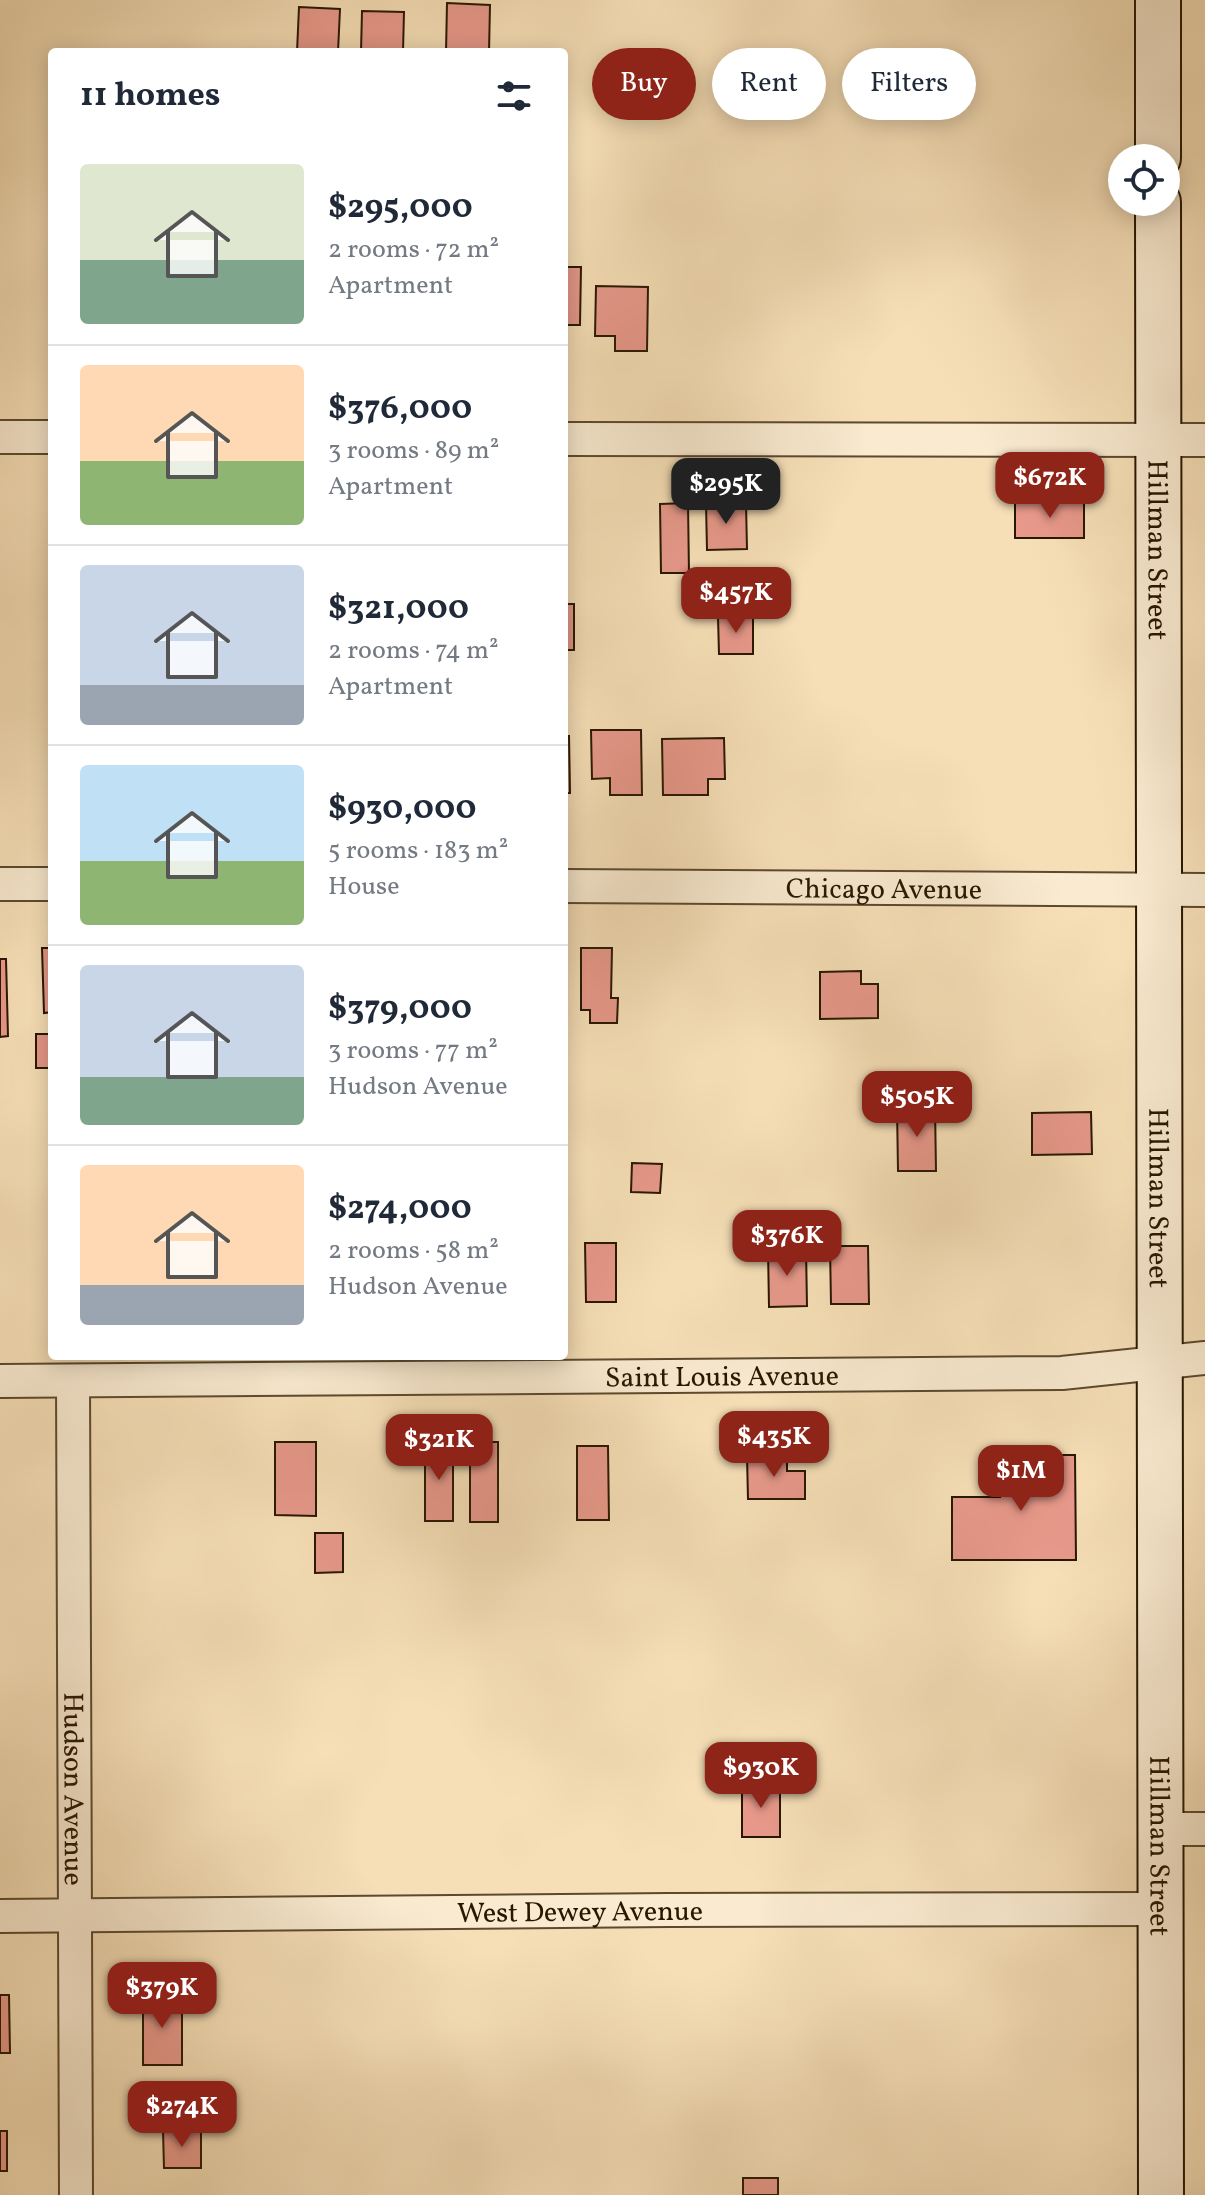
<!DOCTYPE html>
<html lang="en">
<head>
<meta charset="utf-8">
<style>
  :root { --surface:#fff; --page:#f2f2f3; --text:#1f2937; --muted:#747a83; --line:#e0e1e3; --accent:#8f2418 }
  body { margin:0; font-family:Vollkorn,serif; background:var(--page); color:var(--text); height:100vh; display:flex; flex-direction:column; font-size:30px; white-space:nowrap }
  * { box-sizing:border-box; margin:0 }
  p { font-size:26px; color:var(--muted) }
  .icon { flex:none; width:44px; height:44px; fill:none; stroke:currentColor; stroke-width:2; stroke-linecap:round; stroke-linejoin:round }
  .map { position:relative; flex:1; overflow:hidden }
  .side { position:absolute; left:48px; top:48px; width:520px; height:1312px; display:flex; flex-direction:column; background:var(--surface); border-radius:8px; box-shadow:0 4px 20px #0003 }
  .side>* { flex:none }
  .banner { position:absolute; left:592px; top:48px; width:492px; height:72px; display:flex; gap:16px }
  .tools { position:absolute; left:1108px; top:144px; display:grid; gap:16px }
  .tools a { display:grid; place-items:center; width:72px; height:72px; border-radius:50%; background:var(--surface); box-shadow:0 4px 20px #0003; font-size:40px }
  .price { position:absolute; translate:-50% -68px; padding:0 18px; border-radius:16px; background:var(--accent); color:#fff; font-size:26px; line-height:52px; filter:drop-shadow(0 2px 4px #0008) }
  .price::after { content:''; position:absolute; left:50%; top:48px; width:24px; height:18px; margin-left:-12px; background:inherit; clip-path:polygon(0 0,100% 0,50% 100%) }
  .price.selected { background:#222; color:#fff }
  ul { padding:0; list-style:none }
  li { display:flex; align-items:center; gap:24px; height:200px; padding:0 32px }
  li+li { border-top:2px solid var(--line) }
  li span { display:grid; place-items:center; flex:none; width:224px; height:160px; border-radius:8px; color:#555 }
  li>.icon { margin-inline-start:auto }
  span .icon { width:96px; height:96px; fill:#fffc; stroke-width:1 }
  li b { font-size:34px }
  h2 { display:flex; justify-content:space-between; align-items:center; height:96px; padding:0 32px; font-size:34px }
  .pill { padding:0 28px; border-radius:36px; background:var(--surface); box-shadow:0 4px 20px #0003; font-size:28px; line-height:72px }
  .pill.selected { background:var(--accent); color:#fff }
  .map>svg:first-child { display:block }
  .building { fill:#e8998b; stroke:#281701; stroke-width:2 }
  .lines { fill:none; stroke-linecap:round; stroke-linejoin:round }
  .street-casing { stroke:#5c492e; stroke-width:36 }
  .secondary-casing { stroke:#281701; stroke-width:48 }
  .street { stroke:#f9ead0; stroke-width:32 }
  .secondary { stroke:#f9ead0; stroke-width:44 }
  .labels { text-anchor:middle; stroke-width:6; stroke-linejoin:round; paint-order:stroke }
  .street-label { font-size:28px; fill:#281701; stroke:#f9ead0 }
</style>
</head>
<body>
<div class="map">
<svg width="1205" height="2195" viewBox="0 0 1205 2195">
  <rect width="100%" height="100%" fill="#f6dfb7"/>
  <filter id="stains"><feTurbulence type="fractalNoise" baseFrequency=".0025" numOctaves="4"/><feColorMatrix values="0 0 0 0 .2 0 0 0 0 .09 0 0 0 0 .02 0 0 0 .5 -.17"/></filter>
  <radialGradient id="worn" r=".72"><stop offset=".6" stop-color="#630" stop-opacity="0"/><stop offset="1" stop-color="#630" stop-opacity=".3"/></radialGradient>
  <!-- building -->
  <g class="building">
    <polygon points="447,3 490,5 489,52 446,52"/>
    <polygon points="299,7 340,9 338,52 297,52"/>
    <polygon points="362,11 404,12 403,52 361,52"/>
    <polygon points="564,267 581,267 580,325 564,325"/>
    <polygon points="596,286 648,287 647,351 615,351 615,336 595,336"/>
    <polygon points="1084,501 1084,538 1015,538 1015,502"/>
    <polygon points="688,503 689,573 661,573 660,504"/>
    <polygon points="746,503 747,549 707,550 706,504"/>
    <rect x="564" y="604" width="10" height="46"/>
    <polygon points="753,616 753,654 719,654 718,617"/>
    <polygon points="591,730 641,730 642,795 610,795 610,778 592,779"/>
    <polygon points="564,736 569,736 570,793 564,793"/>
    <polygon points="724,738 725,779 708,779 708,795 663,795 662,739"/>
    <polygon points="42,948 52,948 52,1012 44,1013"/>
    <polygon points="581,948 612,948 611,998 618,998 617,1023 590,1023 590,1010 581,1010"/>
    <polygon points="0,959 6,959 8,1036 0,1037"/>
    <polygon points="861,971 861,984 878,984 878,1018 820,1019 820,972"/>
    <rect x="36" y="1034" width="16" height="34"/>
    <polygon points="935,1107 936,1171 898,1171 897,1108"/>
    <polygon points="1091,1112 1092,1154 1032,1155 1032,1113"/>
    <polygon points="632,1163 662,1164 660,1193 631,1192"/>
    <polygon points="585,1243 616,1243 616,1302 586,1302"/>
    <polygon points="830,1246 868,1246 869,1304 831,1304"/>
    <polygon points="768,1249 806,1249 807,1306 769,1307"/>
    <polygon points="275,1442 316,1442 316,1516 275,1515"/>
    <rect x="425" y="1442" width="28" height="79"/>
    <rect x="470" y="1442" width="28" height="80"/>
    <polygon points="577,1446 608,1446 609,1520 577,1520"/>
    <polygon points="787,1455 787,1471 805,1471 805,1499 748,1499 747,1456"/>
    <polygon points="1000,1455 1075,1455 1076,1560 952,1560 952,1497 1000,1497"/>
    <polygon points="315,1533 343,1533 343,1572 315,1573"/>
    <rect x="742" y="1782" width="38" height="55"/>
    <polygon points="0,1995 9,1995 10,2053 0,2053"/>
    <rect x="143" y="1996" width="39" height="69"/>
    <rect x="0" y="2131" width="7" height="40"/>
    <polygon points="163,2131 201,2131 201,2168 164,2168"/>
    <rect x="743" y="2178" width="35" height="17"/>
  </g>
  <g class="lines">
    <!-- street casing -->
    <g class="street-casing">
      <g id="street">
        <polyline points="0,437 52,437"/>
        <polyline points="564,439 1205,440"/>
        <polyline points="0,884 52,884"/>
        <path id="s1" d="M564,886L1205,890"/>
        <path id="s2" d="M0,1381L1062,1373L1205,1358"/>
        <path id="s3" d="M73,1381L76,2195"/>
        <polyline points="1161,1829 1205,1829"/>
        <path id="s4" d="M0,1916L669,1910L1161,1909"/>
      </g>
    </g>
    <!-- secondary casing -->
    <g class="secondary-casing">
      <g id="secondary">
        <polyline points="1158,0 1158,158"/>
        <path id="s5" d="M1158,202L1161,2195"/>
      </g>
    </g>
    <!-- street -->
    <use href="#street" class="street"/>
    <!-- secondary -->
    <use href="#secondary" class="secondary"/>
  </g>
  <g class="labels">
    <!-- street labels -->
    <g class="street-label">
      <text dy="10" stroke="none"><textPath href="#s5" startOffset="348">Hillman Street</textPath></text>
      <text dy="10" stroke="none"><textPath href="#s1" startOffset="320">Chicago Avenue</textPath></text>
      <text dy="10" stroke="none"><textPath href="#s5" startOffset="996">Hillman Street</textPath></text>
      <text dy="10" stroke="none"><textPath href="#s2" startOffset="722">Saint Louis Avenue</textPath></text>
      <text dy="10" stroke="none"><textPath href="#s3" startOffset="408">Hudson Avenue</textPath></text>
      <text dy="10" stroke="none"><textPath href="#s5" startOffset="1644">Hillman Street</textPath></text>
      <text dy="10" stroke="none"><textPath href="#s4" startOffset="580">West Dewey Avenue</textPath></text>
    </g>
  </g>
  <rect width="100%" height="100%" filter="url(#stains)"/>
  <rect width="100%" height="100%" fill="url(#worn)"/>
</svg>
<div class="tools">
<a><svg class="icon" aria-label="locate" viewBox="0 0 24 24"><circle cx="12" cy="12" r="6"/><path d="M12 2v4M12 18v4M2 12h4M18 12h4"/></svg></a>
</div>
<b class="price" style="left:1050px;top:520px">$672K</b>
<b class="price selected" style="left:726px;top:526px">$295K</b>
<b class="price" style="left:736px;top:635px">$457K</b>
<b class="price" style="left:917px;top:1139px">$505K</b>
<b class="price" style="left:787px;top:1278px">$376K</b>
<b class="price" style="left:774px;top:1479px">$435K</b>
<b class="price" style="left:439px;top:1482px">$321K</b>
<b class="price" style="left:1021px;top:1513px">$1M</b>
<b class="price" style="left:761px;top:1810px">$930K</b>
<b class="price" style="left:162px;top:2030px">$379K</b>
<b class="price" style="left:182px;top:2149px">$274K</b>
<div class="banner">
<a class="pill selected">Buy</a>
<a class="pill">Rent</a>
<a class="pill">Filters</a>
</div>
<section class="side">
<h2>11 homes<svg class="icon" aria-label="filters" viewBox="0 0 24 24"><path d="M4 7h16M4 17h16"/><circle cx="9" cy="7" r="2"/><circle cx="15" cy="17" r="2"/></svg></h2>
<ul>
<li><span style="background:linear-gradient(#dfe7d0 60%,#7fa58c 0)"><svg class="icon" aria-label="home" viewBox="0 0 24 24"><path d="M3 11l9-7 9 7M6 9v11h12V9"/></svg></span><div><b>$295,000</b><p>2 rooms · 72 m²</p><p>Apartment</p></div></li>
<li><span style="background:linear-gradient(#ffd9b3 60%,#8fb573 0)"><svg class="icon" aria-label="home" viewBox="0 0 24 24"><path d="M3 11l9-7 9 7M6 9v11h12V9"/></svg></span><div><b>$376,000</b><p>3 rooms · 89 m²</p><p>Apartment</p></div></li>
<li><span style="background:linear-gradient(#c9d6e8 75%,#9aa5b1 0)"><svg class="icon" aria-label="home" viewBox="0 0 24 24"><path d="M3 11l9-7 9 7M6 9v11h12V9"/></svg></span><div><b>$321,000</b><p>2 rooms · 74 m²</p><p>Apartment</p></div></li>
<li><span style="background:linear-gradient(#bfe0f5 60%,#8fb573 0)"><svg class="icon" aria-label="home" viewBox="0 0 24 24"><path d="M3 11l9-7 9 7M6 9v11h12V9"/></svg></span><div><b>$930,000</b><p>5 rooms · 183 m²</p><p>House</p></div></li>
<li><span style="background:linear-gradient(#c9d6e8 70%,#7fa58c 0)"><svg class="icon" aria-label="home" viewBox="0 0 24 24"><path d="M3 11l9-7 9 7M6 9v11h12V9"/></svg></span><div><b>$379,000</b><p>3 rooms · 77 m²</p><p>Hudson Avenue</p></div></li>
<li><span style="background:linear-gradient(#ffd9b3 75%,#9aa5b1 0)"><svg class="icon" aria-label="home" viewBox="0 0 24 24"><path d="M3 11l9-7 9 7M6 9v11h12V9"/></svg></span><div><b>$274,000</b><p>2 rooms · 58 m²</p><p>Hudson Avenue</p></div></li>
</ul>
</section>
</div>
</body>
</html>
